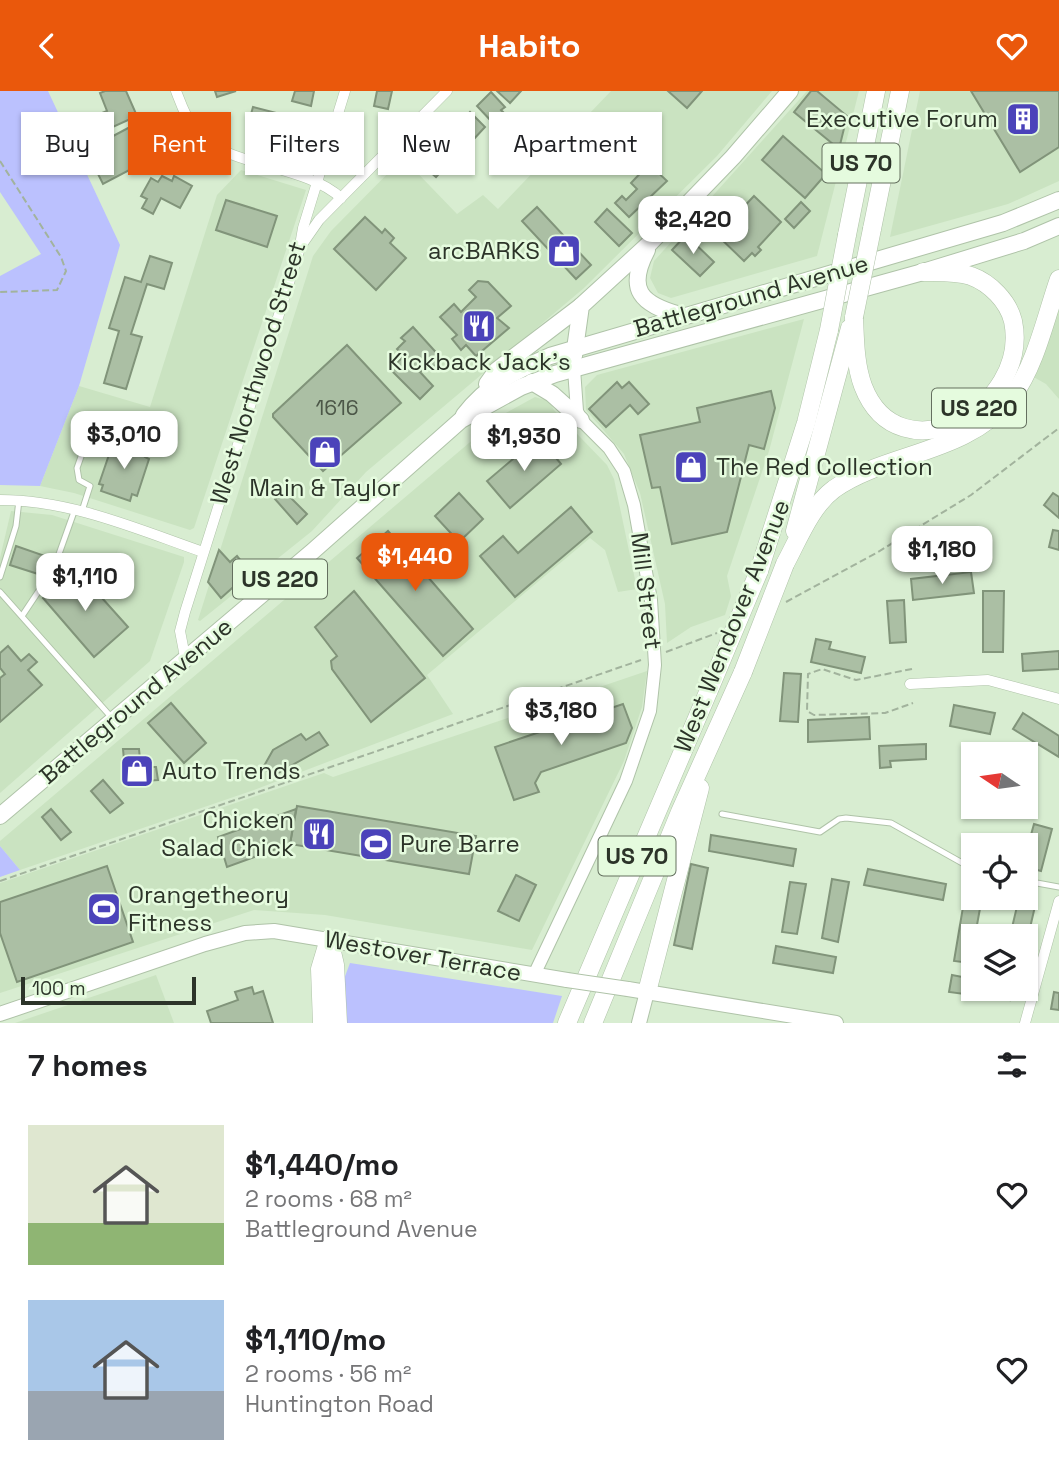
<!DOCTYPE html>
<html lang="en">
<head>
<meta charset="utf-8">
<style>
  :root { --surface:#fff; --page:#f6f6f6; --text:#202124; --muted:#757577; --accent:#ea580c }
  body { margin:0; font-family:"Space Grotesk",sans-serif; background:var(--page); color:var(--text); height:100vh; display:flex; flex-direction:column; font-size:26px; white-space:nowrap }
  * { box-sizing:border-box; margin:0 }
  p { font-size:23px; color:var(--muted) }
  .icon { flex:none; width:38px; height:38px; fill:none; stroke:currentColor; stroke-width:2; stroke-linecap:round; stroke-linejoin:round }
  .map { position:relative; height:932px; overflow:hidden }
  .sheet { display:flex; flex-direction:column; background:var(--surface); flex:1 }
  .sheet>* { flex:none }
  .guide { position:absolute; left:21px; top:21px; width:700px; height:63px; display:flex; gap:14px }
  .needle { width:46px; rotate:283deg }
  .tools { position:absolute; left:961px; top:651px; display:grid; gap:14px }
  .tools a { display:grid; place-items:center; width:77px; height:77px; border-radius:0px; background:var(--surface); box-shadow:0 2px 5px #0004; font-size:35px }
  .scale { position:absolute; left:21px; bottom:18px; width:175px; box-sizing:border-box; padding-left:7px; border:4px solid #2c3429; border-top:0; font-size:19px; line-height:24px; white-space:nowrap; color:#2c3429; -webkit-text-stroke:5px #e5fbde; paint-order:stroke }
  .price { position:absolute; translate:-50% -60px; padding:0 16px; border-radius:14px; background:#fff; color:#222; font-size:23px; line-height:46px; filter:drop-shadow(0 2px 4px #0008) }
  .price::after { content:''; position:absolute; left:50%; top:42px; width:21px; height:16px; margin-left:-10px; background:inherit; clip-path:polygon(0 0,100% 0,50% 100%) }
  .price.on { background:var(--accent); color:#fff }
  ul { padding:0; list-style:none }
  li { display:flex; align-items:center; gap:21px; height:175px; padding:0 28px }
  li span { display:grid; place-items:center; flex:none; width:196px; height:140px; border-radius:0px; color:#555 }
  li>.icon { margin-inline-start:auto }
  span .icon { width:84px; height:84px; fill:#fffc; stroke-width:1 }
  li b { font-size:30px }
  h2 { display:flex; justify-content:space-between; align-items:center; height:84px; padding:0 28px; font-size:30px }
  .pill { padding:0 24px; border-radius:0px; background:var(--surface); box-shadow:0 2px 5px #0004; font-size:24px; line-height:63px }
  .pill.on { background:var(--accent); color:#fff }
  header { display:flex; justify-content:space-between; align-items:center; height:91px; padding:0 28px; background:var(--accent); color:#fff; font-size:32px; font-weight:700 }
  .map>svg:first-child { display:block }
  .built { fill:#cae3c1 }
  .green { fill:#bbc1fe }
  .building { fill:#abbfa4; stroke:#81947a; stroke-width:2 }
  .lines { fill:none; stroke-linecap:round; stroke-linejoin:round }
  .service-casing { stroke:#afc3a8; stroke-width:7 }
  .minor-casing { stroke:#afc3a8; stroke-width:11 }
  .tertiary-casing { stroke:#afc3a8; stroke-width:14 }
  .secondary-casing { stroke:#afc3a8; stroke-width:16 }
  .primary-casing { stroke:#afc3a8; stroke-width:18 }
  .motorway-casing { stroke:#afc3a8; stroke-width:19 }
  .path { stroke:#a2b39d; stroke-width:2; stroke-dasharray:7 3.5; stroke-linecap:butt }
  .service { stroke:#fff; stroke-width:5 }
  .minor { stroke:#fff; stroke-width:10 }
  .tertiary { stroke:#fff; stroke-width:12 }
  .secondary { stroke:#fff; stroke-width:14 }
  .primary { stroke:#fff; stroke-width:16 }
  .motorway { stroke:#fff; stroke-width:18 }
  .secondary-bridge-casing { stroke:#afc3a8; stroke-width:16; stroke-linecap:butt }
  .motorway-bridge-casing { stroke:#afc3a8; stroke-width:19; stroke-linecap:butt }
  .secondary-bridge { stroke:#fff; stroke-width:14 }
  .motorway-bridge { stroke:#fff; stroke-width:18 }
  .labels { text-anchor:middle; stroke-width:5; stroke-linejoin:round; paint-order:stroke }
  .number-label { font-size:21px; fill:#4c5748 }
  .shield { fill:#e5fbde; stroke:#64705f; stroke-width:2 }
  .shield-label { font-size:23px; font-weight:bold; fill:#2c3429 }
  .poi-label { font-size:24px; fill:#2c3429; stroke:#e5fbde; text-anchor:start }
  .street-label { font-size:24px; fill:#2c3429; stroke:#e5fbde }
</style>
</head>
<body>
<header><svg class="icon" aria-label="back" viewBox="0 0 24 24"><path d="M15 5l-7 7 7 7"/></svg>Habito<svg class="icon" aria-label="heart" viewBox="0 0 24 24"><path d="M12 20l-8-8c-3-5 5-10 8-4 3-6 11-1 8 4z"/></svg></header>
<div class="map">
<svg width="1059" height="932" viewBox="0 0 1059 932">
  <rect width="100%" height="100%" fill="#d8edd1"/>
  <!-- built -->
  <g class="built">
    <polygon points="611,0 772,0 717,65 584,197 366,381 312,440 200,530 198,529 313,165 331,140 403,67 457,123 483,104 498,118"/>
    <polygon points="807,0 859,0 817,165 671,207 658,202 650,187 654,170"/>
    <polygon points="920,0 1059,0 1059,90 1008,113 890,146"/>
    <polygon points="241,79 306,99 194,437 190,439 74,402 40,395 79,295 150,316 217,104"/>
    <polygon points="1059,205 1059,308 1046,293 1030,284"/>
    <polygon points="804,228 769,360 727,485 731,505 725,524 691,536 667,552 665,513 640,402 624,363 586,319 585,296 597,284"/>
    <polygon points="535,306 549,310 554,319 607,374 614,388 637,498 618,501 605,459 590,447 427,584 453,623 254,699 20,779 0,755 0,750 502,324"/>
    <polygon points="11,420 52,424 184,466 184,471 150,570 0,702 0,467"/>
    <polygon points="647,580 642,616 624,670 532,859 325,824 254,819 0,902 0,792 324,682 333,686"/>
    <polygon points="156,884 174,932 15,932"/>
  </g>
  <!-- green -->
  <g class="green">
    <polygon points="0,0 48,0 120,154 79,295 40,395 0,394 0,185 41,163 0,101"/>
    <polygon points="0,755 20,779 0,786"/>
    <polygon points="350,872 562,905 553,932 345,932 344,888"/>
  </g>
  <!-- building -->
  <g class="building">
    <polygon points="105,0 126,0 137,25 104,40 97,24 107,20 100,2"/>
    <polygon points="215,0 236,0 217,6"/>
    <polygon points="295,0 314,0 311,15 292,10"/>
    <polygon points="377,0 392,0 388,18 374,15"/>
    <polygon points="497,0 521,0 510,12"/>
    <polygon points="668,0 702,0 687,17"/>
    <polygon points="811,0 817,0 847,25 839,58 794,21"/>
    <polygon points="971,0 1059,0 1059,56 1020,81"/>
    <polygon points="491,1 505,16 501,19 505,23 494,33 477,15"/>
    <polygon points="253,16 280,23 275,41 248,34"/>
    <polygon points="470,21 485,36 473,49 458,34"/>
    <polygon points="290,27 313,33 309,49 287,44"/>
    <polygon points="622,31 639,46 630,56 619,47 611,56 605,51 598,59 591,53 604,36 611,43"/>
    <polygon points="132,35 145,63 134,68 137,75 103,93 97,81 109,75 98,53"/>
    <polygon points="451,41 465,56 453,67 439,52"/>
    <polygon points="783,45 826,83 805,107 762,69"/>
    <polygon points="433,61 447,74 436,86 422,74"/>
    <polygon points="649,73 667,90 629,126 615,112 622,105 626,109 637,98 631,92"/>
    <polygon points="162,85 172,90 174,85 192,95 180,117 161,107 153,123 142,117 147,108 141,105 151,87 158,91"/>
    <polygon points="754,105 781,131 758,156 761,159 755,165 752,162 744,170 717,144"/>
    <polygon points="226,109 277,125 267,156 216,139"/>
    <polygon points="801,111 810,120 794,137 785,128"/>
    <polygon points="537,116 591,174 576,188 522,130"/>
    <polygon points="607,118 632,142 619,155 595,131"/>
    <polygon points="365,126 382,142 385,138 394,147 390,152 406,167 376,199 334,158"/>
    <polygon points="686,144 714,171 700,185 672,159"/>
    <polygon points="150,165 172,172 164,198 147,193 131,243 142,246 126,298 104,292 119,240 109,237 125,186 141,191"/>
    <polygon points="478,190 488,191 511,215 497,227 509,237 476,265 466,254 461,259 452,248 457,244 440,226 454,213 461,221 476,206 469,199"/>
    <polygon points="413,236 442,268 432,277 429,273 420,281 433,295 420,308 390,278 404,265 397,258 405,250 401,247"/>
    <polygon points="347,254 401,312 323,380 273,326 273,323"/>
    <polygon points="617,291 622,297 629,291 649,313 638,323 630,314 606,336 589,318"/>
    <polygon points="771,300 775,317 764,358 749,354 727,441 672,453 660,396 652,397 640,344 700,331 697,317"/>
    <polygon points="539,346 561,373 510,417 487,390"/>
    <polygon points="118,350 147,360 145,366 149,368 137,405 132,403 130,410 101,400 103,394 99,393 112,355 115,356"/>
    <polygon points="284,400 307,423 297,433 275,408"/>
    <polygon points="459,402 483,428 459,451 435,425"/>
    <polygon points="1053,402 1059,406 1059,427 1044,414"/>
    <polygon points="571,416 592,441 515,506 480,465 503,445 518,462"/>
    <polygon points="1053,439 1059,440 1059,459 1049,456"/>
    <polygon points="388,440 473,538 443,565 357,467"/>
    <polygon points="16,455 45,465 38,483 10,474"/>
    <polygon points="219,459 230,471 237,465 250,481 221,507 208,491"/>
    <polygon points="76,478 128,536 94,566 43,507"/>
    <polygon points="971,481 974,502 913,509 911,488"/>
    <polygon points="354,500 425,587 371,631 332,578 331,570 337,565 315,536"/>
    <polygon points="983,500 1004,500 1003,561 983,561"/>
    <polygon points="904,509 906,551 890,552 887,510"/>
    <polygon points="816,548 831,551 829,558 865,566 861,582 811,571"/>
    <polygon points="8,555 21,570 29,563 37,571 28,579 42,594 0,631 0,587 5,583 0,577 0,562"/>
    <polygon points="1059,560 1059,578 1023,580 1022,563"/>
    <polygon points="784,582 801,583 798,631 780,630"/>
    <polygon points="171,612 206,652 184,672 148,632"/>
    <polygon points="623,613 632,637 626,652 541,681 535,692 539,701 514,709 495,656"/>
    <polygon points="954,614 995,622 990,643 950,635"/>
    <polygon points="1023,622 1059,645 1059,666 1013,638"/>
    <polygon points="869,626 870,648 808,651 808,629"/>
    <polygon points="319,641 328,654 271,686 264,675 273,659 301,643 306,649"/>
    <polygon points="926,653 926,668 890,670 891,676 880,677 879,655"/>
    <polygon points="123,658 139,658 140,668 146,667 151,676 156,676 158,689 126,691"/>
    <polygon points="103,689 123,712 110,722 91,700"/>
    <polygon points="297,715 476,745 469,783 290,753"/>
    <polygon points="51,718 71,741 61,749 42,726"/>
    <polygon points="296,718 290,753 227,776 218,746"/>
    <polygon points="1034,733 1052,738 1041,780 1026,776 1026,762"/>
    <polygon points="711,744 796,758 793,775 709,760"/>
    <polygon points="691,773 708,777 692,858 674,854"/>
    <polygon points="107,775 133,851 17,891 0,842 0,811"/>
    <polygon points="868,778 946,793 943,809 864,794"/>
    <polygon points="516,784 536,794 519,830 498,820"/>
    <polygon points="832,788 849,791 838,851 822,847"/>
    <polygon points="790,791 806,793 797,843 782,841"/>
    <polygon points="1019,807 1036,811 1026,854 1026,845 1010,845"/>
    <polygon points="964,810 981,812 970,872 954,870"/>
    <polygon points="776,855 836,866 833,882 773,872"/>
    <polygon points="952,884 973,888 973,898 1011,898 1010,909 949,901"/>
    <polygon points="252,896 254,903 263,900 273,932 211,932 207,920 238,909 235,901"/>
    <polygon points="1054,901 1059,902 1059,919 1051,918"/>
  </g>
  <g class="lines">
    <!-- service casing -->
    <g class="service-casing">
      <g id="service">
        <polyline points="82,420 90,395 79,389 77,377 90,340 97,336 167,333"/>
        <polyline points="0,486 16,435 19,409"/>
        <polyline points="0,501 112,627"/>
        <polyline points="22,525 54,477 75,418"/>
        <polyline points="722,723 820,741 839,728 846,727 891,732 973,778"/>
        <polyline points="1026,790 1059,796"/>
      </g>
    </g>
    <!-- minor casing -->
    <g class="minor-casing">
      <g id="minor">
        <path d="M176,0C181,13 186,28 195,39C225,77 303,72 341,107"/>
        <polyline points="303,152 319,129 447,0"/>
        <path d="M0,409C71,409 137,438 203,461"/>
        <polyline points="185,566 180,540 185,521 299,160 303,137 345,0"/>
        <polyline points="910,593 988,589 1059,608"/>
        <polyline points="1025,932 1059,810"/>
      </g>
    </g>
    <!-- tertiary casing -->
    <g class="tertiary-casing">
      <polyline id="tertiary" points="534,884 626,690 650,620 655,574 651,509 634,414 624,380 609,357 581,329 577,320 574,278"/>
    </g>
    <!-- secondary casing -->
    <g class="secondary-casing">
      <g id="secondary">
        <polyline points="628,898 836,932"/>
        <polyline points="0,923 205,853 245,842 274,840 567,889"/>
        <polyline points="639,932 647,901"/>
      </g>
    </g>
    <!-- primary casing -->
    <g class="primary-casing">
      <g id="primary">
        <path d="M647,159C626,199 641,213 680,224"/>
        <polyline points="574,265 581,215 651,151 733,66 790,0"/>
        <polyline points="532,291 552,303 581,329"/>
        <polyline points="487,293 497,279 581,215"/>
        <path d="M464,324C487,294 515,280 550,265L1003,132L1059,109"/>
        <polyline points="0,725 313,460 461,329 521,296 555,283 923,181 1024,150 1059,135"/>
      </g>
    </g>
    <!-- motorway casing -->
    <g class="motorway-casing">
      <g id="motorway">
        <polyline points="872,138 900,0"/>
        <polyline points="847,144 876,0"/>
        <path d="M854,226C855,249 855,273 863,295C899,389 1031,317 1013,230C1008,210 990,192 971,185C956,180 938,181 923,181"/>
        <polyline points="795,440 850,237"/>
        <path d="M785,473C798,449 811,415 834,398C889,360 966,364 1012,306C1036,274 1046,225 1059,188"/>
        <polyline points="759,480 806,332 829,239"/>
        <polyline points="329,848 335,874 338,932"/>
        <polyline points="647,901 700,697"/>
        <polyline points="322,932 320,878 329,848"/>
        <polyline points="567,932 709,599"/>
        <polyline points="593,932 680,721 743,581"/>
      </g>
    </g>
    <!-- path -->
    <g class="path">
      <polyline points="0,70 61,166 66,180 57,199 0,201"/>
      <polyline points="786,511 878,461 971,404 1059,337"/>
      <polyline points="666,561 717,542"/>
      <polyline points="912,578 856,589 822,578 808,583 807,620 814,624 885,622 913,612"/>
      <polyline points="0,790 641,569"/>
    </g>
    <!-- service -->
    <use href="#service" class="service"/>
    <!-- minor -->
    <use href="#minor" class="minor"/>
    <!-- tertiary -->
    <use href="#tertiary" class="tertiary"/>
    <!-- secondary -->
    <use href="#secondary" class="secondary"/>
    <!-- primary -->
    <use href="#primary" class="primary"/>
    <!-- motorway -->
    <use href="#motorway" class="motorway"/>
    <!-- secondary-bridge casing -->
    <g class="secondary-bridge-casing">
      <polyline id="secondary-bridge" points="567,889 628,898"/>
    </g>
    <!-- motorway-bridge casing -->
    <g class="motorway-bridge-casing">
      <g id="motorway-bridge">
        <polyline points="854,226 872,138"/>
        <polyline points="829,239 847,144"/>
        <polyline points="743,581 785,473"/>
        <polyline points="709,599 759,480"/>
      </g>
    </g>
    <!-- secondary-bridge -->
    <use href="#secondary-bridge" class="secondary-bridge"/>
    <!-- motorway-bridge -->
    <use href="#motorway-bridge" class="motorway-bridge"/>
  </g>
  <!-- icons -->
  <defs>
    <g id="building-square" transform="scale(1.75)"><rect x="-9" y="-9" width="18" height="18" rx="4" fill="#4b43ba" stroke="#e5fbde"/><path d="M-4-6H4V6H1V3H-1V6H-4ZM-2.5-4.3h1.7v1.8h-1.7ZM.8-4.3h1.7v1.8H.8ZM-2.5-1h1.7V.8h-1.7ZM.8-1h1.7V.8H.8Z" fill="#fff"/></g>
    <g id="shop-square" transform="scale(1.75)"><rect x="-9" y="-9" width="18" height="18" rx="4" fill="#4b43ba" stroke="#e5fbde"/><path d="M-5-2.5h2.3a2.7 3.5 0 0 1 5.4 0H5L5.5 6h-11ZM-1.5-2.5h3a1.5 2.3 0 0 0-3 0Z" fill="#fff"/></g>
    <g id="restaurant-square" transform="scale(1.75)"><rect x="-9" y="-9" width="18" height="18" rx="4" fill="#4b43ba" stroke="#e5fbde"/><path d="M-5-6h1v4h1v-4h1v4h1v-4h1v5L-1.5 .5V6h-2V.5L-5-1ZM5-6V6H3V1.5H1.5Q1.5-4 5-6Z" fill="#fff"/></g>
    <g id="stadium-square" transform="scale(1.75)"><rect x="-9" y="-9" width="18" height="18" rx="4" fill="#4b43ba" stroke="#e5fbde"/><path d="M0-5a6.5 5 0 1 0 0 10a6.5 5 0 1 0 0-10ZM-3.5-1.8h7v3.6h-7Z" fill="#fff"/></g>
  </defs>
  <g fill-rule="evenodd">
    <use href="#building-square" x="1023" y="28"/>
    <use href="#shop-square" x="564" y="160"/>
    <use href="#restaurant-square" x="479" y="235"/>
    <use href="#shop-square" x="325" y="361"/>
    <use href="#shop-square" x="691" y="376"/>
    <use href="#shop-square" x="137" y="680"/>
    <use href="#restaurant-square" x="319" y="743"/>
    <use href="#stadium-square" x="376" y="753"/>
    <use href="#stadium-square" x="104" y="818"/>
  </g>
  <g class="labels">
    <!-- number labels -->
    <g class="number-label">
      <text x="337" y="324">1616</text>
    </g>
    <!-- shield labels -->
    <g class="shield">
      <rect x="822.5" y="52.5" width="77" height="39" rx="5"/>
      <rect x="932" y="297.5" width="94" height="39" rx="5"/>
      <rect x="233" y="468.5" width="94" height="39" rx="5"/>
      <rect x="598.5" y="745.5" width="77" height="39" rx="5"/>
    </g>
    <g class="shield-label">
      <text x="861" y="80">US 70</text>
      <text x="979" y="325">US 220</text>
      <text x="280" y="496">US 220</text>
      <text x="637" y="773">US 70</text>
    </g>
    <!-- poi labels -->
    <g class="poi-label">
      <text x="998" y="36" text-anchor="end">Executive Forum</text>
      <text x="540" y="168" text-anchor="end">arcBARKS</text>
      <text x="479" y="279" text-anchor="middle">Kickback Jack's</text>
      <text x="716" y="384">The Red Collection</text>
      <text x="325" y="405" text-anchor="middle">Main &amp; Taylor</text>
      <text x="162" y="688">Auto Trends</text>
      <text x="294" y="737" text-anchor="end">Chicken<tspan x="294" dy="28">Salad Chick</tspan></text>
      <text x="400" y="761">Pure Barre</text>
      <text x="128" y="812">Orangetheory<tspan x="128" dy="28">Fitness</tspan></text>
    </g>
    <!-- street labels -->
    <g class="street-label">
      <text transform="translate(751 205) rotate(-16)" y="8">Battleground Avenue</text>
      <text transform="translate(258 282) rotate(-73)" y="8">West Northwood Street</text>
      <text transform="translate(646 500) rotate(83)" y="8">Mill Street</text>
      <text transform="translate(732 535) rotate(-68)" y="8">West Wendover Avenue</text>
      <text transform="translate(136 610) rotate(-40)" y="8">Battleground Avenue</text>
      <text transform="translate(423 865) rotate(10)" y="8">Westover Terrace</text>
    </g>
  </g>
</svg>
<div class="tools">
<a><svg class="needle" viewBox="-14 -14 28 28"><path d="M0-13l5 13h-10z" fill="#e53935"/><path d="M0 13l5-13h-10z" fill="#757577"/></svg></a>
<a><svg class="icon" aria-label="locate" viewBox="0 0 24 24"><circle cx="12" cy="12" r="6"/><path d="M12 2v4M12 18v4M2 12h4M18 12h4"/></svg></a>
<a><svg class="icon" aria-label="layers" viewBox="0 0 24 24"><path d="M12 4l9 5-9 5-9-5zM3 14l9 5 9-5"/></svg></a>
</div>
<div class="scale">100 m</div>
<b class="price" style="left:693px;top:165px">$2,420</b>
<b class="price" style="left:124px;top:380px">$3,010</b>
<b class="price" style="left:524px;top:382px">$1,930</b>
<b class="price" style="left:942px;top:495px">$1,180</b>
<b class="price on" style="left:415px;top:502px">$1,440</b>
<b class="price" style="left:85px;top:522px">$1,110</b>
<b class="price" style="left:561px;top:656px">$3,180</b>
<div class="guide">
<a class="pill">Buy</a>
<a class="pill on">Rent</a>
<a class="pill">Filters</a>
<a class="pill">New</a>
<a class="pill">Apartment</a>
</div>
</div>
<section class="sheet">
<h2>7 homes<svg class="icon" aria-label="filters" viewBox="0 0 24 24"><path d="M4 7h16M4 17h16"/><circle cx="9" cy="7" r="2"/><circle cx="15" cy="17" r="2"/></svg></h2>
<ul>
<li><span style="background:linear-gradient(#dfe7d0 70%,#8fb573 0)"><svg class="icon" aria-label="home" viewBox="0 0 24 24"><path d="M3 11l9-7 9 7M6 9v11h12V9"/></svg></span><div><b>$1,440/mo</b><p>2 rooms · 68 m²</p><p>Battleground Avenue</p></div><svg class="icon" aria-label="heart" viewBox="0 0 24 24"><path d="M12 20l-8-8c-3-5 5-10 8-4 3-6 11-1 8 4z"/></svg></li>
<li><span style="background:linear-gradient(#a9c7e8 65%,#9aa5b1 0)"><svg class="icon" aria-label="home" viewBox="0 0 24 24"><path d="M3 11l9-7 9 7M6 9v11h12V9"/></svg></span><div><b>$1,110/mo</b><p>2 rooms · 56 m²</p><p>Huntington Road</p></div><svg class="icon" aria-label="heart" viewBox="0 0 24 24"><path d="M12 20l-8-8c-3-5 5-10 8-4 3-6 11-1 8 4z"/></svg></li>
</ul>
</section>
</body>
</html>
